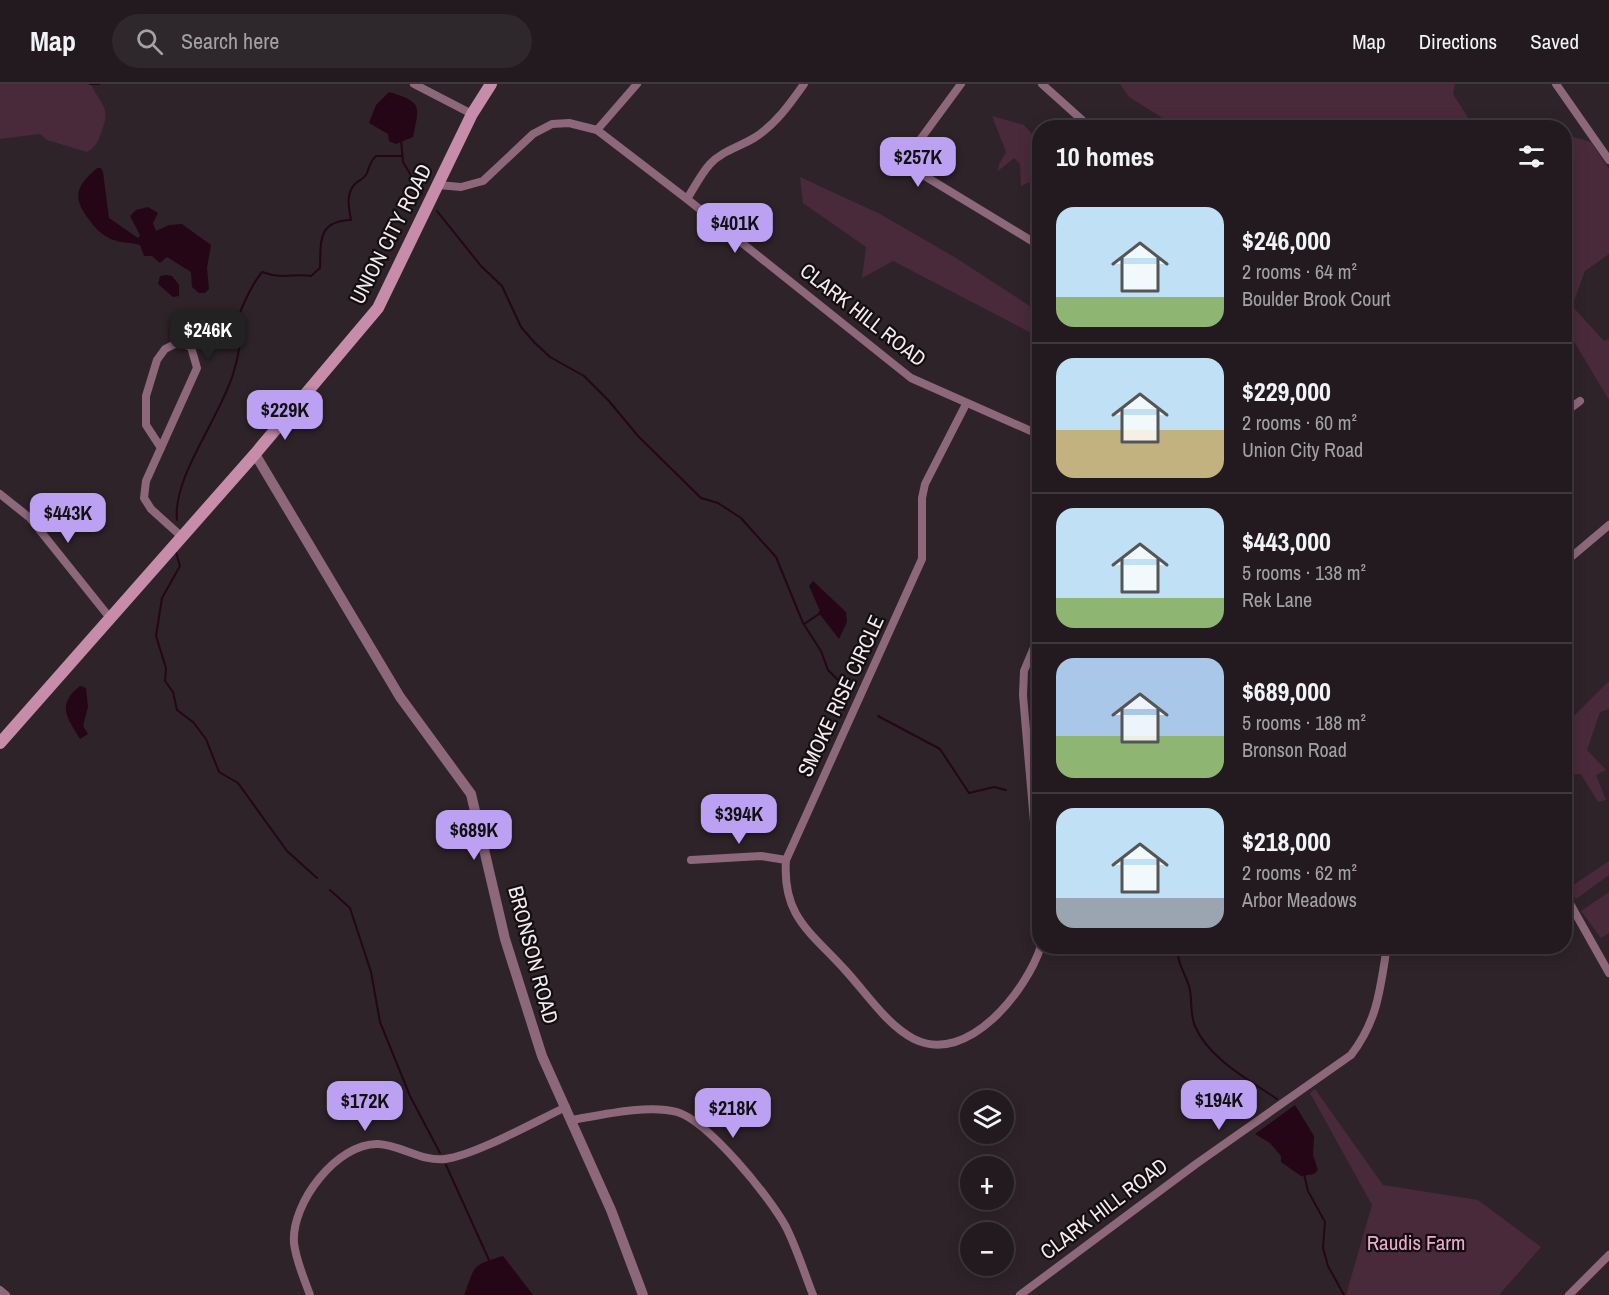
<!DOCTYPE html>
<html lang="en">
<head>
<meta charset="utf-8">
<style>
  :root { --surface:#221a1e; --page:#2e272b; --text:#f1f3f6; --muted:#a2a1a4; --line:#3f383c; --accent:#bca0f2 }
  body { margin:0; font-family:"Archivo Narrow",sans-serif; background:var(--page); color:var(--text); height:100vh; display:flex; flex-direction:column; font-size:22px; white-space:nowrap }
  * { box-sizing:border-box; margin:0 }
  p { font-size:20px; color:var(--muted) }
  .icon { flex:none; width:33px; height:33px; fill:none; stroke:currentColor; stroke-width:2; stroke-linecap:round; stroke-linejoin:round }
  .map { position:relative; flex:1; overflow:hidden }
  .sheet { position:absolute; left:1032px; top:36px; width:540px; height:834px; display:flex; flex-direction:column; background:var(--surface); border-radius:24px; box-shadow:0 3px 15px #0003,0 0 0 2px var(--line) }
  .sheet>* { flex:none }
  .controls { position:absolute; left:960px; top:1006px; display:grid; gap:12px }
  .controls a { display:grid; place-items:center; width:54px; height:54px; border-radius:50%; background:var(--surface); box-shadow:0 3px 15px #0003,0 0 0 2px var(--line); font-size:30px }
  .price { position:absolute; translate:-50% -51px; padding:0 14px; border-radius:12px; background:var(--accent); color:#111; font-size:20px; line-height:39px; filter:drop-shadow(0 2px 3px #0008) }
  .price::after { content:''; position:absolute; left:50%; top:36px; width:18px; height:14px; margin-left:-9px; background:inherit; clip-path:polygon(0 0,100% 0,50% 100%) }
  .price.on { background:#222; color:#fff }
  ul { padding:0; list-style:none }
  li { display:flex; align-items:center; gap:18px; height:150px; padding:0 24px }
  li+li { border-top:2px solid var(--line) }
  li span { display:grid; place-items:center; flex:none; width:168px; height:120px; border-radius:18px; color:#555 }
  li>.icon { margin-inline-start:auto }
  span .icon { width:72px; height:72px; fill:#fffc; stroke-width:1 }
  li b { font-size:26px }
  h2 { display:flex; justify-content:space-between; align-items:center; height:72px; padding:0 24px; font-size:26px }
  header { display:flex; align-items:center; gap:36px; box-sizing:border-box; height:84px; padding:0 30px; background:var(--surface); border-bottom:2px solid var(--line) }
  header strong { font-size:28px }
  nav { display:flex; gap:33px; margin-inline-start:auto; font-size:21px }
  .search { width:420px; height:54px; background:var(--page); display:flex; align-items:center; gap:15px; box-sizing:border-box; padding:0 21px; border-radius:33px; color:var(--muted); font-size:22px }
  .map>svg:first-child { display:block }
  .green { fill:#492a3a }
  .water { fill:#240617 }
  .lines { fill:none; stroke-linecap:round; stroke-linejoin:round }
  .stream { stroke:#240617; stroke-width:2 }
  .minor { stroke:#8c687a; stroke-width:8 }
  .tertiary { stroke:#8c687a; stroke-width:10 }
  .secondary { stroke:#c68ca9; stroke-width:12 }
  .labels { text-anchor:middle; stroke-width:4.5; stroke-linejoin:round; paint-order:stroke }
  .street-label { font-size:21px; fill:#f3ebef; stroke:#130e10 }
  .park-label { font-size:21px; fill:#edabcc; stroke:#130e10 }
</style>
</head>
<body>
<header>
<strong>Map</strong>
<div class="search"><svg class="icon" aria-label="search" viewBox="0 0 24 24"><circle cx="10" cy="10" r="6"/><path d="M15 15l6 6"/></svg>Search here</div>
<nav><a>Map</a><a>Directions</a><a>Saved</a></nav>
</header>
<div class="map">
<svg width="1609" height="1211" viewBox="0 0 1609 1211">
  <rect width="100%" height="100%" fill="#2e2328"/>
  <!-- green -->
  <g class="green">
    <path d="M0,0H91C101,23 112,22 101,49C98,58 95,64 87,68L47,56L40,50L0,55Z"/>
    <polygon points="1120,0 1455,0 1453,10 1474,43 1177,43 1129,13"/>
    <polygon points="992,32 1024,41 1039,58 1039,94 1021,102 1020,80 1014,74 998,87 999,80 1006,68"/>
    <polygon points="1574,53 1591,58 1609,85 1609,170 1585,187 1572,222 1604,257 1609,255 1609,316 1572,254 1565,258 1564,54"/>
    <polygon points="800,93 880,130 956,174 1039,228 1039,253 893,177 862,194 866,163 803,119"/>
    <polygon points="1609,597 1609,625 1600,628 1587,666 1606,686 1596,691 1606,716 1598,718 1581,690 1565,690 1565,641"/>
    <polygon points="1609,777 1609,791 1576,815 1569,804"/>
    <polygon points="1609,808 1609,849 1601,854 1581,827"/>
    <polygon points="1315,1005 1383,1101 1478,1116 1541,1163 1499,1211 1346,1211 1372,1121 1310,1009"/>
  </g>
  <!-- water -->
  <g class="water">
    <path d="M389,8C422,18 420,21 413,53L396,60L389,57L388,50L369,39L376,21Z"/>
    <path d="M97,84H101L103,88L109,134L138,154L140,151L130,132L136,126L148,123L158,129L153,139L156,147L169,141L182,140L211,161L207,184L209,205L205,209H199L192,203L191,188L167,173L160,179L152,172H144L140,161C130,158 116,159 107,153C100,149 94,143 90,137C72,114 75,103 97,84Z"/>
    <polygon points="166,191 172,192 179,201 179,212 173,213 158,200 160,192"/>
    <polygon points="813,497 846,528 847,538 839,555 818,528 820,527 809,502"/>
    <path d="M80,602L86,604L88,623L83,642L88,650L80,655C67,633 56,621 80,602Z"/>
    <polygon points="1295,1021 1314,1052 1313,1071 1318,1086 1314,1090 1301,1092 1281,1078 1281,1072 1270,1059 1255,1050"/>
    <path d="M503,1172L533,1211H464C476,1181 470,1182 503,1172Z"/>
  </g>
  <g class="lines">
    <!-- stream -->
    <g class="stream">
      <polyline points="90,0 99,0"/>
      <polyline points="401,56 403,78 422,110"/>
      <polyline points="437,127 481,182 502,202 521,243 534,258 550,273 584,292 609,317 638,352 701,414 718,419 741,434 776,473 803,539 821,567 828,586 840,598"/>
      <path d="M177,436C172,393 222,331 234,287C236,279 240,267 239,259C239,255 236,250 236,246C236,231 253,199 262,188C284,196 292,189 311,192L320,184C321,158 317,137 351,136C349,124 345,109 356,99C360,96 365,94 367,89C370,82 370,77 376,72H402"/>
      <polyline points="176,468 180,482 162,514 156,552 166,584 165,597 173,608 177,626 193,638 206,655 219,688 238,699 287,767 317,794"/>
      <polyline points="804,540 819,530"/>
      <polyline points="878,632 940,665 969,709 994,703 1006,706"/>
      <polyline points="330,806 350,824 371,888 380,938 410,1012 440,1069"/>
      <path d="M1179,862C1175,876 1185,889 1189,902C1193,915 1189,928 1195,942C1208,974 1249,996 1277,1015"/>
      <polyline points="446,1081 489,1176"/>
      <polyline points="1304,1090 1308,1107 1325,1138 1323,1164 1328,1182 1344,1211"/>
    </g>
    <!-- minor -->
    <g class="minor">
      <polyline points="414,0 472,30"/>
      <polyline points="961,0 914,64 913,76 923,91 1040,162"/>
      <polyline points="1042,0 1091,44"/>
      <polyline points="1556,0 1609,76"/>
      <polyline points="597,46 637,0"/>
      <polyline points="438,101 461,103 483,97 533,50 552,40 569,39 597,46 687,115 911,294 1040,351"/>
      <path d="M687,115C694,104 701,90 710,80C722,67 739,63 754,54C775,41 790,20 804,0"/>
      <path d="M966,320L925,400L922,414V475L786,776C782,833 811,848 846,887C867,910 887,941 914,955C968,982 1027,906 1041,862"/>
      <polyline points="1564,329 1580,317"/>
      <polyline points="161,364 146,341 146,312 157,276 165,265 179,258 191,263 197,284 146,397 144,414 151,425 182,453"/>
      <polyline points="0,410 30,434 110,534"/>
      <polyline points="1564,479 1609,441"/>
      <polyline points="1040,549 1024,587 1023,611 1040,807"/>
      <polyline points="691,776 761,772 786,776"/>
      <polyline points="1564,809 1609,889"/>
      <path d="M572,1036C601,1031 648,1020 677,1028C708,1037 770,1113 786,1143C797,1165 804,1188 813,1211"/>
      <polyline points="0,1206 6,1211"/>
      <path d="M310,1211C304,1194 296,1177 294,1159C291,1119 337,1059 378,1060C401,1061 422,1078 445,1075C476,1071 536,1037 566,1023"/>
      <path d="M1020,1211L1196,1080L1351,971C1378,936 1380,905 1387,862"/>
      <polyline points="1569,1211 1609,1171"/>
    </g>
    <!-- tertiary -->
    <polyline class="tertiary" points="255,370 400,613 471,710 505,855 542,972 611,1126 643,1211"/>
    <!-- secondary -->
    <polyline class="secondary" points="0,659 255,370 378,224 472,30 491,0"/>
  </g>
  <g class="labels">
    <!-- street labels -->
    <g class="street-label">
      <text transform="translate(391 150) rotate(-63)" y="7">UNION CITY ROAD</text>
      <text transform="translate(863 231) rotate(38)" y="7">CLARK HILL ROAD</text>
      <text transform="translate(841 612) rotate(-65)" y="7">SMOKE RISE CIRCLE</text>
      <text transform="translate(533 871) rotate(75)" y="7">BRONSON ROAD</text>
      <text transform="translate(1104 1125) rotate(-37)" y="7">CLARK HILL ROAD</text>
    </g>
    <!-- park labels -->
    <g class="park-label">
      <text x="1416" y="1166">Raudis Farm</text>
    </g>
  </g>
</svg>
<div class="controls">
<a><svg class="icon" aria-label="layers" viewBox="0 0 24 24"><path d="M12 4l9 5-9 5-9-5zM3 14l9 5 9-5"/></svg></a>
<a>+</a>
<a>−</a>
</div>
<b class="price" style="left:918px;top:104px">$257K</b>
<b class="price" style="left:735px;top:170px">$401K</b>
<b class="price on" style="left:208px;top:277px">$246K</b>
<b class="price" style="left:285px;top:357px">$229K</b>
<b class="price" style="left:68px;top:460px">$443K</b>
<b class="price" style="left:739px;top:761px">$394K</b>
<b class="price" style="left:474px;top:777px">$689K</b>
<b class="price" style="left:1219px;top:1047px">$194K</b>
<b class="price" style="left:365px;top:1048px">$172K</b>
<b class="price" style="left:733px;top:1055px">$218K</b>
<section class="sheet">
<h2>10 homes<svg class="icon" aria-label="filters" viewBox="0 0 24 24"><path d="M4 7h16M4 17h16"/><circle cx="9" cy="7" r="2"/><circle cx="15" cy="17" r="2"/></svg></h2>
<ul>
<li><span style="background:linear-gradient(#bfe0f5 75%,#8fb573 0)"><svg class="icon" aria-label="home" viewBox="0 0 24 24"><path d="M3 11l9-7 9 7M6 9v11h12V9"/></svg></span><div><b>$246,000</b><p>2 rooms · 64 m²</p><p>Boulder Brook Court</p></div></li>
<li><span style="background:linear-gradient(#bfe0f5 60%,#c2b280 0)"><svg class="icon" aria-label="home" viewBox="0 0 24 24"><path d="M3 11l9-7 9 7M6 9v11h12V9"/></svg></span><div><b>$229,000</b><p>2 rooms · 60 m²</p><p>Union City Road</p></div></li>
<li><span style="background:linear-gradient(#bfe0f5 75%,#8fb573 0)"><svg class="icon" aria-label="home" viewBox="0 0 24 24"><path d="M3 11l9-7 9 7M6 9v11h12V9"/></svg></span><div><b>$443,000</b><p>5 rooms · 138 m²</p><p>Rek Lane</p></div></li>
<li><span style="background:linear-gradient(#a9c7e8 65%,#8fb573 0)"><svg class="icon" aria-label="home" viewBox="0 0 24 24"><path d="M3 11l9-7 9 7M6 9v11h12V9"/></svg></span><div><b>$689,000</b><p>5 rooms · 188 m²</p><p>Bronson Road</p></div></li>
<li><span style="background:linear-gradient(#bfe0f5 75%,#9aa5b1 0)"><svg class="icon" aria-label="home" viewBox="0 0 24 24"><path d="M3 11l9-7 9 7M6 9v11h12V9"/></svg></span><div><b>$218,000</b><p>2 rooms · 62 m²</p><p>Arbor Meadows</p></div></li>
</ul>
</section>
</div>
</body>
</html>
